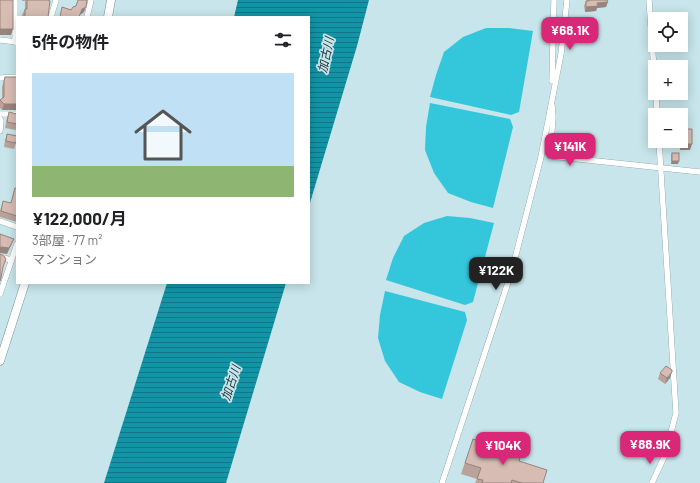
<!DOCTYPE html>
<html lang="ja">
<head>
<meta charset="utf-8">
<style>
  :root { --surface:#fff; --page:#f2f2f2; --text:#202124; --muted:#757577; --accent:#db2777 }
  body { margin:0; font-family:Barlow,"Noto Sans JP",sans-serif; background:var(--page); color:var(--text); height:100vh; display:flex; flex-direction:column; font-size:15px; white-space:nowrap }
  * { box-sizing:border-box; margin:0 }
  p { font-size:13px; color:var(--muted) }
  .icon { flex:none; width:22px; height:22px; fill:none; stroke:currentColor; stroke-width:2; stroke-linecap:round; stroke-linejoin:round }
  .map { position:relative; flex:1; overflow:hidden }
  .drawer { position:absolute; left:16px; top:16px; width:294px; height:268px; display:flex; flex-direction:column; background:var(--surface); border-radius:0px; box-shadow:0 2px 10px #0003 }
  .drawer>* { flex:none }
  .controls { position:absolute; left:648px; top:12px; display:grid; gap:8px }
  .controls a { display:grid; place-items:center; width:40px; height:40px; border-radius:0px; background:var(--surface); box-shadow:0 2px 10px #0003; font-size:20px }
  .price { position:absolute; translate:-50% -34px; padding:0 9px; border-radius:8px; background:var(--accent); color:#fff; font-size:13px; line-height:26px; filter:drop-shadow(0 1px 2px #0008) }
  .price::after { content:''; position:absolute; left:50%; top:24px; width:12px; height:9px; margin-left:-6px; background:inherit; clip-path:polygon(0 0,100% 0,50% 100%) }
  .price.on { background:#222; color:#fff }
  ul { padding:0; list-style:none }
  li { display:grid; align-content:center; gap:8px; height:212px; padding:0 16px }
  li span { display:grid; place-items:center; height:124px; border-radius:0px; color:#555 }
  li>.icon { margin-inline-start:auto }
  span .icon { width:72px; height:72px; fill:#fffc; stroke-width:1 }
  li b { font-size:17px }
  h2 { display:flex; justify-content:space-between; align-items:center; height:48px; padding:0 16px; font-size:17px }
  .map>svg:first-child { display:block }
  .pitch { fill:#34c6db }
  .water { fill:url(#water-rules) }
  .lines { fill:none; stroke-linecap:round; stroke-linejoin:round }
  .street-casing { stroke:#718d92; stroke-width:6 }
  .secondary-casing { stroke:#718d92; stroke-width:9 }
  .street { stroke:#fff; stroke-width:5.5 }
  .secondary { stroke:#fff; stroke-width:8 }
  .wall { fill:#b8a29a }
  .shaded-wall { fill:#96847d }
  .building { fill:#d6bcb3; stroke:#96847d }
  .labels { text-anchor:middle; stroke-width:3.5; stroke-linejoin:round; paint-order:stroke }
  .water-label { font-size:12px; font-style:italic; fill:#213a3e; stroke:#c7e5ea }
</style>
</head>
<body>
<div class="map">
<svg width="700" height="483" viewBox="0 0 700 483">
  <defs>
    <pattern id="water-rules" width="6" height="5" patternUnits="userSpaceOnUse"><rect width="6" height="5" fill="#1294a6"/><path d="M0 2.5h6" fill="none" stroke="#0f7786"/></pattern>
  </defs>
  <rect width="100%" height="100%" fill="#c7e5ea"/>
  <!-- pitch -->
  <g class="pitch">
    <polygon points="486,28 509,28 533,31 519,112 511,115 430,97 436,75 444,52 463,37"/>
    <polygon points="430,103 510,119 513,127 493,208 471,202 448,193 434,173 425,150 426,127"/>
    <polygon points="447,216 470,218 494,223 473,302 465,305 386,280 393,258 404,236 424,223"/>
    <polygon points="385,291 465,312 467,320 442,399 420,392 399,382 385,361 378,338 380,315"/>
  </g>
  <!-- water -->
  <g class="water">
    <polygon points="238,0 369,0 357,46 309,206 309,17 234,17"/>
    <polygon points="167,283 286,283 226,483 104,483"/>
  </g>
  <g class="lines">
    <!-- street casing -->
    <g class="street-casing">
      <g id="street">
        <polyline points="649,0 655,83"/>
        <polyline points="51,17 56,0"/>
        <polyline points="87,17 91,0"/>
        <polyline points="0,40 17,42"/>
        <polyline points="15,42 15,0"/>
        <polyline points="0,78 17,77"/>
        <polyline points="552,81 554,0"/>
        <polyline points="656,93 657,115"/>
        <polyline points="552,105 553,117 550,156 700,172"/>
        <polyline points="0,114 17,114"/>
        <polyline points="0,119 1,121 0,131"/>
        <polyline points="0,221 17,227"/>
        <polyline points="0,257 11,260"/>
        <polyline points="0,294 17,244"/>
        <polyline points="442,483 496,319 512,270 541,157 561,54 567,0"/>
        <polyline points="652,483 665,455 676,413 659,141"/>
      </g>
    </g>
    <!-- secondary casing -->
    <g class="secondary-casing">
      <g id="secondary">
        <polyline points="108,17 111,0"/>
        <polyline points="0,361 25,283"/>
      </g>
    </g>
    <!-- street -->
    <use href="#street" class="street"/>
    <!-- secondary -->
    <use href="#secondary" class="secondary"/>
  </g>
  <!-- wall -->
  <g class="wall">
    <polygon points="22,0 49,0 48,17 22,17 22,15 25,9 25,1 22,1"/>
    <polygon points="586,0 608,0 607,0 606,7 597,8 596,11 585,12 584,6 586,1 587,1"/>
    <polygon points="5,77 17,77 2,110 0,108 0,100 2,99 2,87"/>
    <polygon points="9,112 17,114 17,127 16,130 5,128 7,118"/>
    <polygon points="683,129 690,150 680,150 681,133"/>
    <polygon points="7,134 16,143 14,149 4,147 5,140"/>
    <polygon points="672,153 678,164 671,164 671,156"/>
    <polygon points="15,188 17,188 17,222 0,217 0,211 3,201 11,203"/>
    <polygon points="660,373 670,378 665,384 658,379"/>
    <polygon points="473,439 480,449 519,461 543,483 475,483 477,479 461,474"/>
  </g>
  <!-- shaded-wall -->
  <g class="shaded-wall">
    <polygon points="608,2 606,7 597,8 596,11 585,12 586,7 597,3"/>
    <polygon points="86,7 84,12 80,15 82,9"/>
    <polygon points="0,29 13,29 11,35 0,35"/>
    <polygon points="4,104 17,104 17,110 2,110"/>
    <polygon points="682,144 692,144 690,150 680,150"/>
    <polygon points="672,161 679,161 678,164 671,164"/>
    <polygon points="14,239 7,254 0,253 0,248"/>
    <polygon points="672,372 670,378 665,384 667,378"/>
  </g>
  <!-- building -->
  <g class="building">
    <rect x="0" y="0" width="13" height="29"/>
    <polygon points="27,0 49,0 49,1 50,1 48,17 25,17 25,9 27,9"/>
    <polygon points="78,0 87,0 86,7 82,9 79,17 60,17 62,7 71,10 73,7 76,6"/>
    <polygon points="589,0 607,0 608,2 597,3 598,6 586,7 586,1 589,1"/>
    <polygon points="5,77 17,77 17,104 4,104 0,100 4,97 4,81"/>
    <polygon points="9,112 17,114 17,124 7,122"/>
    <polygon points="683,129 692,129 692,144 682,144"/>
    <polygon points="7,134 17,136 16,143 6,141"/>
    <rect x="672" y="153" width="7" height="8"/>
    <polygon points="15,188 17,188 17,216 1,211 3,201 11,203"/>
    <polygon points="0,234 14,239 9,248 1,247 0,248"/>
    <polygon points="0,254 4,256 6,259 3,267 1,278 0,281"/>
    <polygon points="666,366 672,370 672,372 667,378 660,373"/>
    <polygon points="473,439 482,442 480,449 492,453 494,446 521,455 519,461 547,470 543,483 522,483 512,480 511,483 482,483 483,480 477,479 481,468 465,463"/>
  </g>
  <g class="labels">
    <!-- water labels -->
    <g class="water-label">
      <text transform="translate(326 55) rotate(-78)" y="4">加古川</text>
      <text transform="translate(231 383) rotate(-72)" y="4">加古川</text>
    </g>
  </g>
</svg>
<div class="controls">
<a><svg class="icon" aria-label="locate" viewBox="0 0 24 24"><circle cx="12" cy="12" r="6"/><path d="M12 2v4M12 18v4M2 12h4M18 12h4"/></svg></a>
<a>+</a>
<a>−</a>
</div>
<b class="price" style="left:570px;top:51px">¥68.1K</b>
<b class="price" style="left:570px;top:167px">¥141K</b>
<b class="price on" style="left:496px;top:291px">¥122K</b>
<b class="price" style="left:650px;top:465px">¥88.9K</b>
<b class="price" style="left:503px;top:466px">¥104K</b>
<section class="drawer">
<h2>5件の物件<svg class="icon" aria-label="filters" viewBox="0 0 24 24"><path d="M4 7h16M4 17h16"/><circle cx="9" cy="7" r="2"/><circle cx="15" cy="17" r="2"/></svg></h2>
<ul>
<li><span style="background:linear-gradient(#bfe0f5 75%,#8fb573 0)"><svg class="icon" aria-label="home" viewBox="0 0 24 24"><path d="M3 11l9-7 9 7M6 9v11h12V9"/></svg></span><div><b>¥122,000/月</b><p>3部屋 · 77 m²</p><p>マンション</p></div></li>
</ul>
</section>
</div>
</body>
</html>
